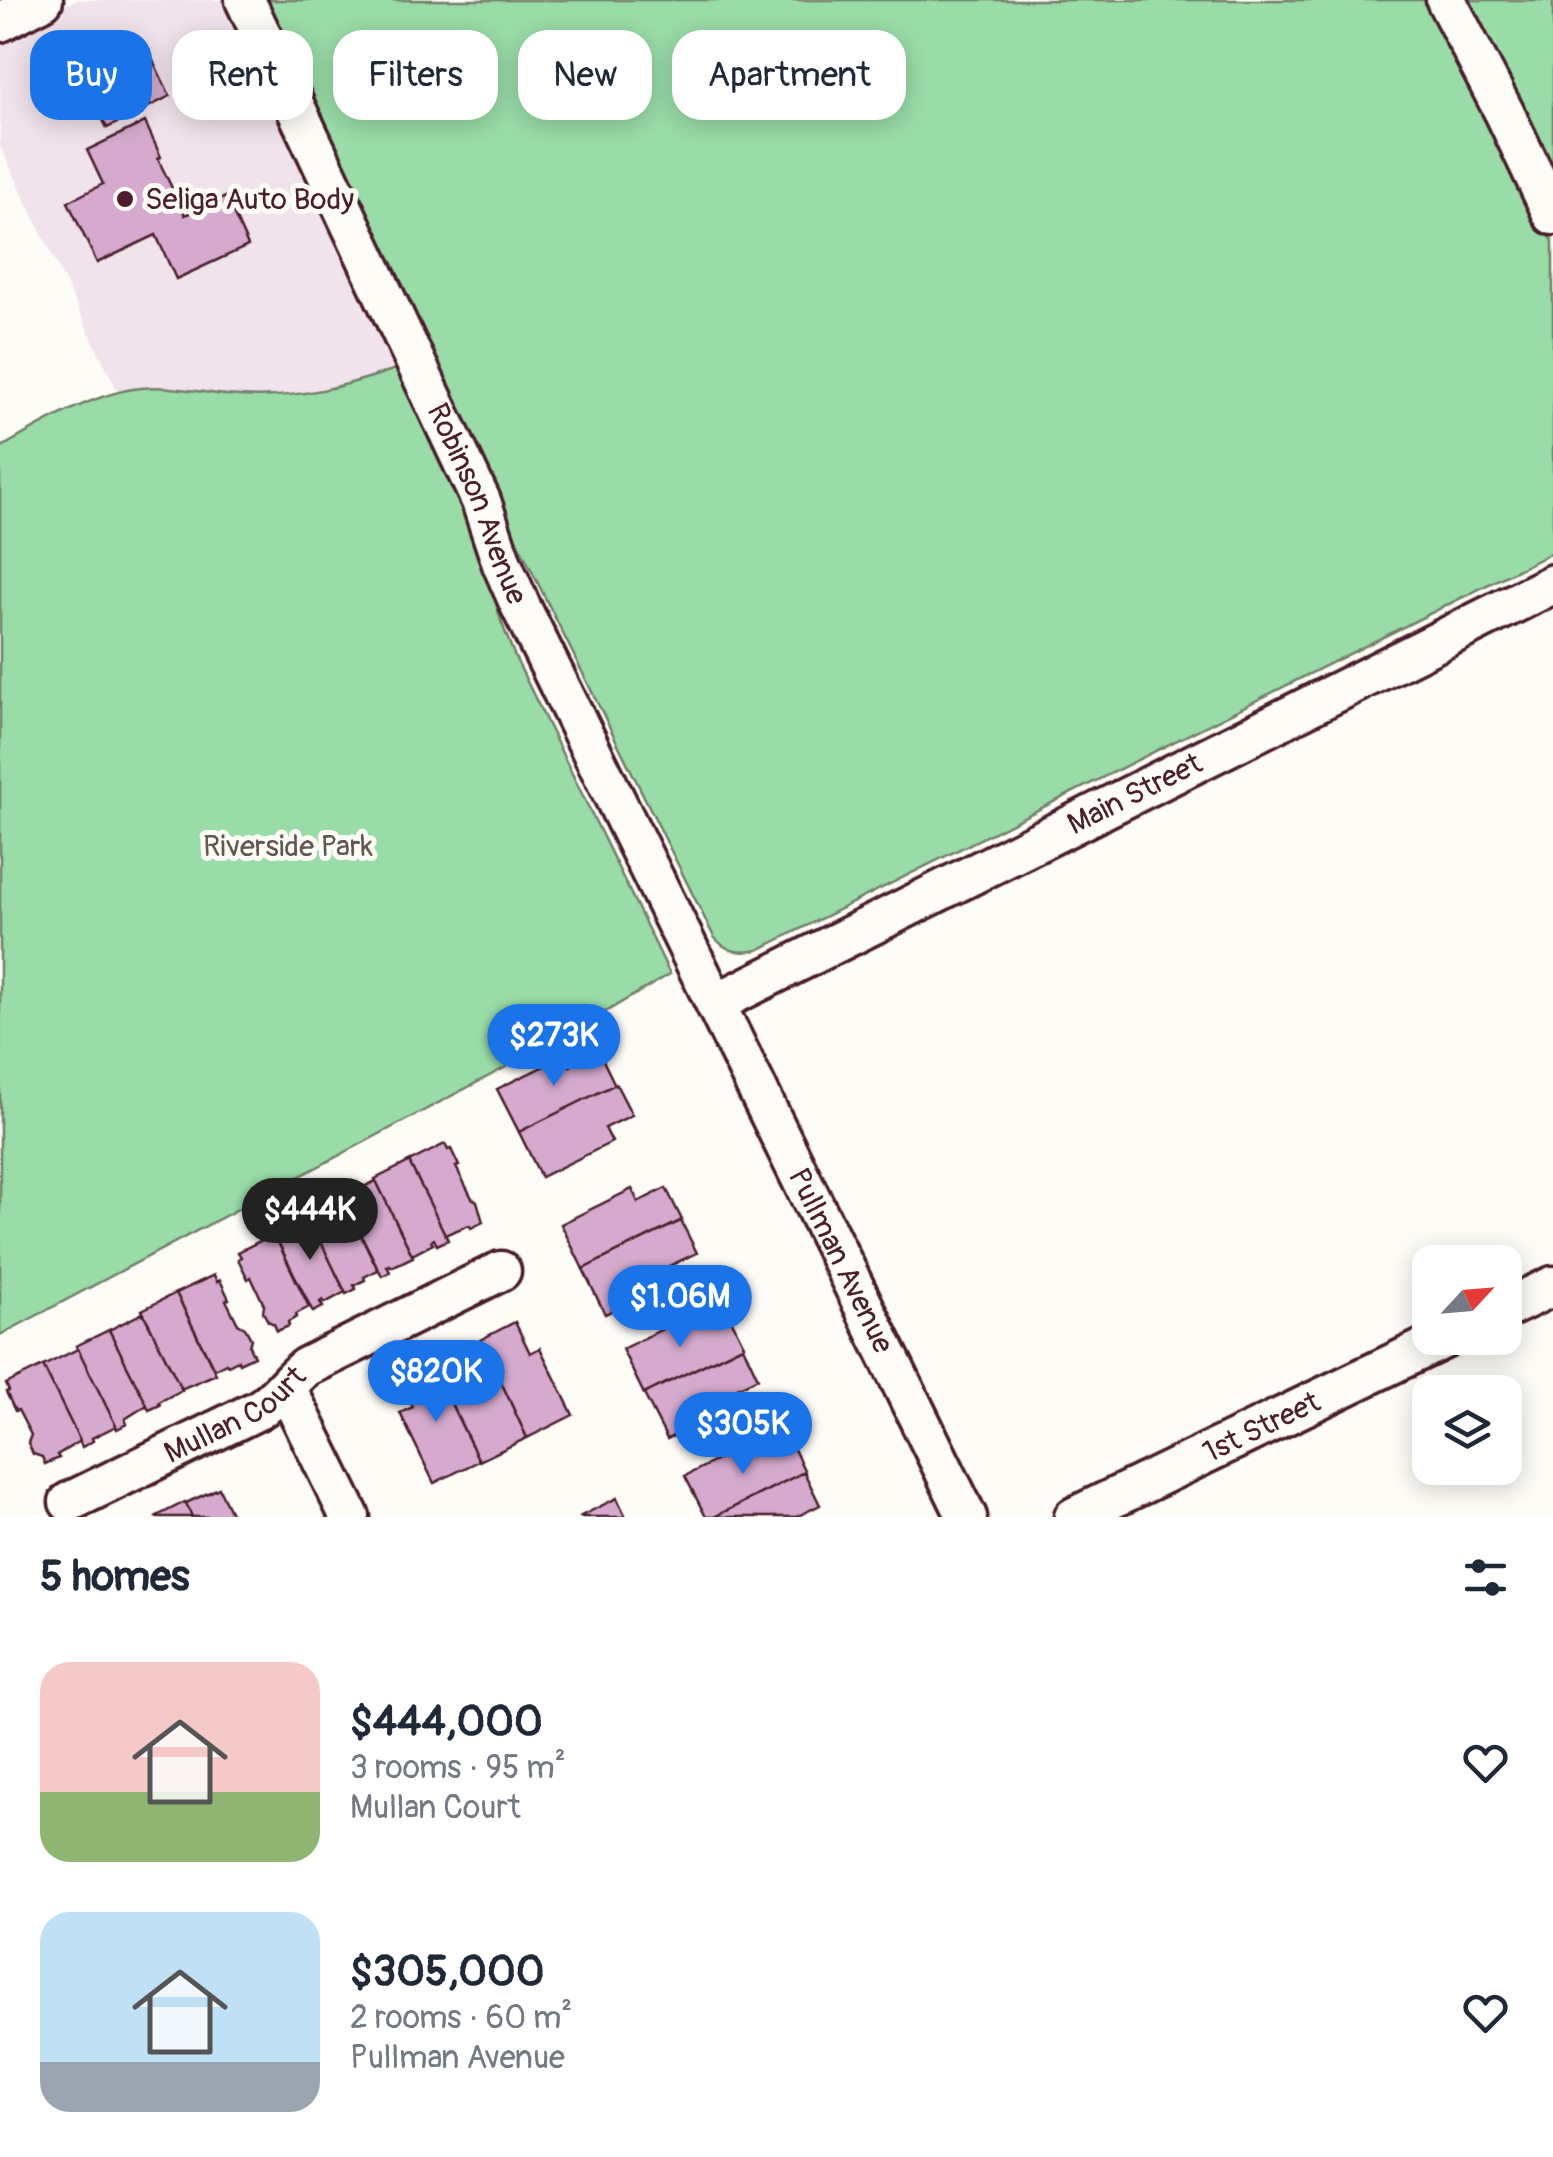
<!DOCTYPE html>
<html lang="en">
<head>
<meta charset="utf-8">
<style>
  :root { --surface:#fff; --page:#f6f6f7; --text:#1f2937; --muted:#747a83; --accent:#1a73e8 }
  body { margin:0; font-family:Pangolin,sans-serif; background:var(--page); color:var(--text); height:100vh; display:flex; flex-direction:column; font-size:38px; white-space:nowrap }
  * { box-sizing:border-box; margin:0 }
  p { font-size:32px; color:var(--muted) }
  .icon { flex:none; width:55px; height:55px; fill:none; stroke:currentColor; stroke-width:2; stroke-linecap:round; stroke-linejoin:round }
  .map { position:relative; height:1517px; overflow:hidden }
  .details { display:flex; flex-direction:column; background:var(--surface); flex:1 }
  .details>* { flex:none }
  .hud { position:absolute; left:30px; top:30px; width:1000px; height:90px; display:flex; gap:20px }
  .needle { width:65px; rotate:64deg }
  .controls { position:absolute; left:1412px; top:1245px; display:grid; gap:20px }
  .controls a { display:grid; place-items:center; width:110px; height:110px; border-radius:20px; background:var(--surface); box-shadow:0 5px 25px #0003; font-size:50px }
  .price { position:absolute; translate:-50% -85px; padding:0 22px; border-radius:35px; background:var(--accent); color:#fff; font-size:32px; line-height:65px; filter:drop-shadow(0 2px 5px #0008) }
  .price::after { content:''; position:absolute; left:50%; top:60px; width:30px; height:22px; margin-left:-15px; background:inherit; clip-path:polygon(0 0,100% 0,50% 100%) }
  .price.current { background:#222; color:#fff }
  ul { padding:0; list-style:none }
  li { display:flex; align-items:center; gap:30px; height:250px; padding:0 40px }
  li span { display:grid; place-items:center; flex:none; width:280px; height:200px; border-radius:30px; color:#555 }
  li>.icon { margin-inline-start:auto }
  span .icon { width:120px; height:120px; fill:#fffc; stroke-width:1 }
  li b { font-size:42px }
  h2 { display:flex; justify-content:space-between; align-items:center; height:120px; padding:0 40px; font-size:42px }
  .chip { padding:0 35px; border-radius:30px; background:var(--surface); box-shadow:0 5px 25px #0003; font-size:35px; line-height:90px }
  .chip.current { background:var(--accent); color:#fff }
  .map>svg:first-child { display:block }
  .built { fill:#f1e3eb }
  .green { fill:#99dca7; stroke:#727e69; stroke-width:2.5 }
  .building { fill:#d5aace; stroke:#4a1f2b; stroke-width:2.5 }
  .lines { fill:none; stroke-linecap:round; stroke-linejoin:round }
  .minor-casing { stroke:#4a1f2b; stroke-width:45 }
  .minor { stroke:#fdfcf7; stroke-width:38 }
  .poi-dot { fill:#4a1f2b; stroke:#fdfcf7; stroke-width:4 }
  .labels { text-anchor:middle; stroke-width:10; stroke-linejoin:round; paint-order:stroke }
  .poi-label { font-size:30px; fill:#4a1f2b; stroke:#fdfcf7; text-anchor:start }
  .street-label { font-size:30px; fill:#4a1f2b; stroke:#fdfcf7 }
  .park-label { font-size:30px; fill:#625850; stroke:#fdfcf7 }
</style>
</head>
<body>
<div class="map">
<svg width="1553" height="1517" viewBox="0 0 1553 1517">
  <rect width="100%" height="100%" fill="#fdfcf7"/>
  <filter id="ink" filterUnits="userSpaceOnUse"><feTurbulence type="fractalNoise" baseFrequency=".01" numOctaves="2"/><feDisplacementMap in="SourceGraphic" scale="20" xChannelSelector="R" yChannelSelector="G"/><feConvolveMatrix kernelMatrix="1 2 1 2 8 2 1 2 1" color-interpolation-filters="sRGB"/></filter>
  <g filter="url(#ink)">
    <!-- built -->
    <polygon class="built" points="75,0 230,0 421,401 179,520 0,146 0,38"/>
    <!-- green -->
    <g class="green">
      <path d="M261,0H1436L1503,134L1553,242V552L758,950C739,954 727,952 714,937L491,489Z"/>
      <polygon points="1456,0 1553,0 1553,190"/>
      <path d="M404,366L472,516L501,621L515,657L670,974L559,1039L0,1335V448C38,426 89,396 133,389C169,383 203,394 240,396C297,400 351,385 404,366Z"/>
    </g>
    <!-- building -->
    <g class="building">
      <polygon points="147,48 170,96 107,128 83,80"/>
      <polygon points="145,122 161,157 158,159 185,215 226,197 248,246 176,279 156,235 97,263 68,202 103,184 87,150"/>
      <polygon points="599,1052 615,1085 519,1132 497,1089 565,1056 570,1066"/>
      <polygon points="616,1084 632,1115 605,1128 612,1142 541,1177 519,1132"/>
      <polygon points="445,1144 448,1150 451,1149 459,1166 456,1167 472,1198 477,1201 483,1222 471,1228 469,1225 445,1235 409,1162"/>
      <polygon points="409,1162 448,1240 437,1245 434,1239 431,1241 433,1244 412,1255 375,1179"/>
      <polygon points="376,1181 413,1257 392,1267 390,1265 387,1266 390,1272 382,1276 342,1197"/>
      <polygon points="666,1188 682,1220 583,1269 561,1224 632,1189 638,1202"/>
      <polygon points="342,1197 378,1270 364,1277 365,1280 354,1285 356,1289 346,1294 307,1214"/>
      <polygon points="309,1217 345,1292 325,1303 323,1300 320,1302 323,1307 313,1312 274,1234"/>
      <polygon points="681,1221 697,1253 669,1266 676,1279 605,1314 583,1269"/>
      <polygon points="274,1234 309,1307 296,1314 297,1317 288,1322 289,1326 277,1331 274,1324 268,1321 263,1312 264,1305 251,1277 248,1279 238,1259 241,1257 238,1252"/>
      <polygon points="214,1275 217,1282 220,1280 229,1299 226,1300 238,1324 245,1328 251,1339 249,1346 254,1356 239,1363 238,1360 228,1365 226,1363 214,1369 176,1293"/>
      <polygon points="176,1293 216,1374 181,1389 142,1310"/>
      <polygon points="143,1313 182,1390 159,1402 160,1405 149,1410 109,1330"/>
      <polygon points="728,1313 744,1345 644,1394 622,1349 693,1314 700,1327"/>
      <polygon points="515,1322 530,1353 540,1348 573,1415 527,1438 480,1340"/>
      <polygon points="109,1330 147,1405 125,1419 127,1424 117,1429 76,1346"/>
      <polygon points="743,1346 758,1378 731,1391 737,1404 667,1439 644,1394"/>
      <polygon points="464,1348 479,1379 496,1371 527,1438 479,1461 432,1364"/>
      <polygon points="78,1349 116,1426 92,1438 93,1441 82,1447 43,1366"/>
      <polygon points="431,1363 479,1461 434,1483 400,1413 413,1407 399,1379"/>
      <polygon points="43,1366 80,1441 57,1455 59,1458 45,1464 42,1457 33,1454 28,1443 31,1435 18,1410 15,1411 6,1392 9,1391 6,1384"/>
      <polygon points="757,1440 763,1454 790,1441 805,1472 714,1517 706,1517 685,1476"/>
      <polygon points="804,1472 820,1505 796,1517 714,1517"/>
      <polygon points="219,1488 233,1517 192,1517 186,1503"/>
      <polygon points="617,1498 626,1517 579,1517"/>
      <polygon points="185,1502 192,1517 155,1517"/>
    </g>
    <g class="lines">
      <!-- minor casing -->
      <g class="minor-casing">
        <g id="minor">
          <path id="s1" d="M245,0L481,501L502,564L520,605L967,1517"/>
          <polyline points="1446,0 1505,114 1553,215"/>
          <polyline points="0,22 43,0"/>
          <path id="s2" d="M716,1003L1553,584"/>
          <polyline points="1505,1309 1553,1286"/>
          <polyline points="286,1387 350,1517"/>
          <path id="s3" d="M69,1502L258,1410C278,1399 288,1380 306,1367L501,1271"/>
          <path id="s4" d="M1074,1517L1446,1338"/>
        </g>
      </g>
      <!-- minor -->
      <use href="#minor" class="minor"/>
    </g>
  </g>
  <!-- markers -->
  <circle class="poi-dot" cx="125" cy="199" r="10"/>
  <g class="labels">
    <!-- poi labels -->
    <g class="poi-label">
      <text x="145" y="209">Seliga Auto Body</text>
    </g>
    <!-- street labels -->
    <g class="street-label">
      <text dy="10" stroke="none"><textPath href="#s1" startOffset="555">Robinson Avenue</textPath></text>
      <text dy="10" stroke="none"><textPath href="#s2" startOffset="468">Main Street</textPath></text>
      <text dy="10" stroke="none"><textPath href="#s1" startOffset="1395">Pullman Avenue</textPath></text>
      <text dy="10" stroke="none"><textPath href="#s3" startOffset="188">Mullan Court</textPath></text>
      <text dy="10" stroke="none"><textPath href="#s4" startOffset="208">1st Street</textPath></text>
    </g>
    <!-- park labels -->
    <g class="park-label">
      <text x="288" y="856">Riverside Park</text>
    </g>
  </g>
</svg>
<div class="controls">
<a><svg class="needle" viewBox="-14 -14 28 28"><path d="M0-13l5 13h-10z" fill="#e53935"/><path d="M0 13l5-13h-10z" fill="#747a83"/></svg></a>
<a><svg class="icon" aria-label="layers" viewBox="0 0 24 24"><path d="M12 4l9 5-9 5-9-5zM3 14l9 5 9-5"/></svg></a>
</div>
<b class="price" style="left:554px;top:1089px">$273K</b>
<b class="price current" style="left:310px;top:1263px">$444K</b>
<b class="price" style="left:680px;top:1350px">$1.06M</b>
<b class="price" style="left:436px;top:1425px">$820K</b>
<b class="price" style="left:743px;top:1477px">$305K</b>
<div class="hud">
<a class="chip current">Buy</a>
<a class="chip">Rent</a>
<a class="chip">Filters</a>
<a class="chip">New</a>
<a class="chip">Apartment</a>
</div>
</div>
<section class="details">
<h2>5 homes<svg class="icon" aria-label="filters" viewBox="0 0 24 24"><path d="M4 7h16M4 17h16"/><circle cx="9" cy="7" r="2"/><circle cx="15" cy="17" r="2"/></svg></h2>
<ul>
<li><span style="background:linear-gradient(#f6c9c9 65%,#8fb573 0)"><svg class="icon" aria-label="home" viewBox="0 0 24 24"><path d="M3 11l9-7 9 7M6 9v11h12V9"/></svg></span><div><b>$444,000</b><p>3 rooms · 95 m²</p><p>Mullan Court</p></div><svg class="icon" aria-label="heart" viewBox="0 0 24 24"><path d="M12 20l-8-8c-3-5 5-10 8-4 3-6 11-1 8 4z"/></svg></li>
<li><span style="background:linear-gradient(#bfe0f5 75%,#9aa5b1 0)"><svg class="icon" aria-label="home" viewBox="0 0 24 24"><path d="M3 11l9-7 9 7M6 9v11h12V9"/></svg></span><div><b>$305,000</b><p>2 rooms · 60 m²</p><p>Pullman Avenue</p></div><svg class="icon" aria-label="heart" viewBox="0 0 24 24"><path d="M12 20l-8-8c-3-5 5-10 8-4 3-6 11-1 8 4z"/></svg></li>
</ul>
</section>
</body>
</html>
